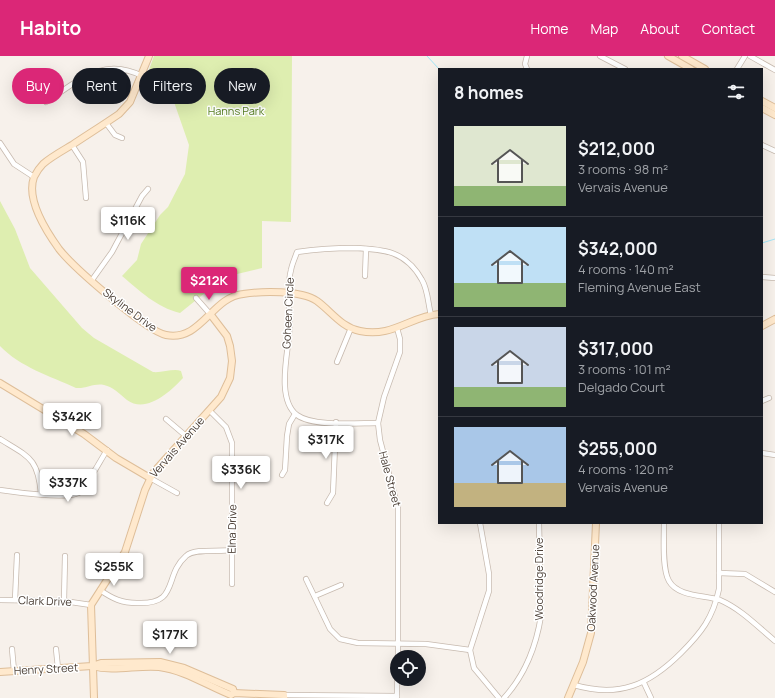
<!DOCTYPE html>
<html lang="en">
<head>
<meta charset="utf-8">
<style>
  :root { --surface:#171b24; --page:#20242c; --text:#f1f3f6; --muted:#9ea1a6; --line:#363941; --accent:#db2777 }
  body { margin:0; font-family:Manrope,sans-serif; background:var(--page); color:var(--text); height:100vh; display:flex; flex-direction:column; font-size:15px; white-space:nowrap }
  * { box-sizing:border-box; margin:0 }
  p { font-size:13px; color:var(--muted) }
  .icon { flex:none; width:22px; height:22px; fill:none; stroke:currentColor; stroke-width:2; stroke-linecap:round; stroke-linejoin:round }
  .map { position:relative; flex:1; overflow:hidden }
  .drawer { position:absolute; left:438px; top:12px; width:325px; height:456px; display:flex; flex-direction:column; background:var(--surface); border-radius:0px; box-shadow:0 4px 16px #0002 }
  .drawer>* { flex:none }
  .banner { position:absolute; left:12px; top:12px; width:366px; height:36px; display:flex; gap:8px }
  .controls { position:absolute; left:390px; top:594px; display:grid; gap:8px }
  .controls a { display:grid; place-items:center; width:36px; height:36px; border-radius:50%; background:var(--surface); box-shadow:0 4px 16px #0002; font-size:20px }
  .price { position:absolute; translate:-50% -34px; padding:0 9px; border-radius:4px; background:#fff; color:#222; font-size:13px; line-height:26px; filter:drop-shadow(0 1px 2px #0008) }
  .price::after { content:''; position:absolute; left:50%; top:24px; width:12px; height:9px; margin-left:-6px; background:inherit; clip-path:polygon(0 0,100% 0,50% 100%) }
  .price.current { background:var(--accent); color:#fff }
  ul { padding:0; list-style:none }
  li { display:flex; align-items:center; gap:12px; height:100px; padding:0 16px }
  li+li { border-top:1px solid var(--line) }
  li span { display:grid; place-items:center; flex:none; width:112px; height:80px; border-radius:0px; color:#555 }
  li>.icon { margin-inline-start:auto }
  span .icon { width:48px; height:48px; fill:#fffc; stroke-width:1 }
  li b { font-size:17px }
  h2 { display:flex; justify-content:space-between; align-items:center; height:48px; padding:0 16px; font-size:17px }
  .tag { padding:0 14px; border-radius:18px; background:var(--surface); box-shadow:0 4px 16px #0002; font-size:14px; line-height:36px }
  .tag.current { background:var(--accent); color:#fff }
  header { display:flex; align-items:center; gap:24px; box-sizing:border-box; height:56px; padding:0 20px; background:var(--accent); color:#fff }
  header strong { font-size:19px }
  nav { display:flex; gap:22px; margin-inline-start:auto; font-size:14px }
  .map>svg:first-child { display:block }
  .green { fill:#deeeb0 }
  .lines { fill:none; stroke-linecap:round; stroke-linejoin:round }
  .stream { stroke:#a3e6f8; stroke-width:1 }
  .street-casing { stroke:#c7baaf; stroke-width:6 }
  .secondary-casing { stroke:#debe99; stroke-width:8 }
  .street { stroke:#fff; stroke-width:4.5 }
  .secondary { stroke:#ffe9cd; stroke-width:6 }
  .labels { text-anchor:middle; stroke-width:3; stroke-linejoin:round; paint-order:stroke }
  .park-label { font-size:11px; fill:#588022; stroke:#fff }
  .street-label { font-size:11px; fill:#4c4037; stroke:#fff }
</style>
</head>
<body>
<header>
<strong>Habito</strong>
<nav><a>Home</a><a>Map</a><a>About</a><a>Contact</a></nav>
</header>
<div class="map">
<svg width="775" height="642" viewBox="0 0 775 642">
  <rect width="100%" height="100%" fill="#f7f1eb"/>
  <!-- green -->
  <g class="green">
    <path d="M154,0H292L291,166L262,165V212L233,219L221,224L180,257C156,251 140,235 122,220L137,204L141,188L160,159L168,151L185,118L189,89L174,46L141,36Z"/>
    <path d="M0,145L15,173L30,212L82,272L94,282L153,316C162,317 174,312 181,315L183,322C170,336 146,358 127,344C120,338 113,331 104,329C94,327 86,333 76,332C50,320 20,311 0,290Z"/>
  </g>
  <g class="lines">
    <!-- stream -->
    <g class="stream">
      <polyline points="427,0 439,13"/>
      <polyline points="762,187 775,183"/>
    </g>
    <!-- street casing -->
    <g class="street-casing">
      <g id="street">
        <polyline points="527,0 525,8 527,13"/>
        <polyline points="600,0 625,13"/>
        <polyline points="750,0 775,14"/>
        <polyline points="737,13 745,0"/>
        <path d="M46,46C78,25 103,0 142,20"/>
        <polyline points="106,67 115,79 122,82"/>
        <polyline points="0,87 14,108 34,121"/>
        <polyline points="72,89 83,106 86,142"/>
        <polyline points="762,89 775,95"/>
        <polyline points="365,220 366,193"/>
        <polyline points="762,221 775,222"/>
        <polyline points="92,224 112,196 142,140 148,133"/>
        <polyline points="196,242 211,259"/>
        <polyline points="397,272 400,283 400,296 384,341 378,367 380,384 398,452 398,601"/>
        <polyline points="337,306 351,272"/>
        <polyline points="762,345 769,342"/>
        <polyline points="209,354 226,371 232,387 232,528"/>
        <polyline points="166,363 186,380"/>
        <path d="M378,367C357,367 313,371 297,359C277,344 287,301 289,280C291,261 286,231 291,214C292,208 295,202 297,196C317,193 334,192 354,192C384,193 406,195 422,224C428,234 428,248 431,259"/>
        <path d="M0,383C29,401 38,402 41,438"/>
        <polyline points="762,397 775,399"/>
        <polyline points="282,419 285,414 287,380 289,368 295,358"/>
        <polyline points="150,422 177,437"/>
        <path d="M0,434C13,436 71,444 80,436C88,428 100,405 107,394"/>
        <polyline points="327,447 333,437 336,366"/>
        <polyline points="480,467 489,518 489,535 470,594 474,612 499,642"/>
        <path d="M664,467C664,482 662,513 669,525C678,541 705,539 720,544C741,553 758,571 775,585"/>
        <polyline points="719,517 745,518 775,536"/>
        <polyline points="306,523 330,573 340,583 358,587 426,588 470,594"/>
        <path d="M100,534C113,543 122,547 137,547C180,549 163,520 186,500C194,492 220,496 231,494"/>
        <polyline points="315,540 341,529"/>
        <polyline points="0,544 64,545 91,549"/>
        <polyline points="15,544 17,499"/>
        <polyline points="64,545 65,500"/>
        <polyline points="12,593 14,615"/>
        <polyline points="56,593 58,612"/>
        <polyline points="644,627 651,642"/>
        <path d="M574,629C619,642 649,629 681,597C701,577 713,562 719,533V467"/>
        <polyline points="284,639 397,640"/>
        <polyline points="397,642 397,623"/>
        <path d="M504,642C525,619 536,591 541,560L539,467"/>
      </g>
    </g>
    <!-- secondary casing -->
    <g class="secondary-casing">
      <g id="secondary">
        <path d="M149,0L130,46L119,58C103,69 87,79 72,89C62,95 51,101 43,108C39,112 36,117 34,121C26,143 46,175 59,193C73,211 146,275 166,279C201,286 212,241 243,238C262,235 301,234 317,245C332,256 341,271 360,275C392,282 411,260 439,258"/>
        <polyline points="668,0 691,13"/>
        <polyline points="682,0 705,13"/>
        <polyline points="762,45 775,52"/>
        <polyline points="762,52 775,59"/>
        <polyline points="762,270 775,263"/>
        <polyline points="0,327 84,378 116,402 150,422"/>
        <path d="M92,610C114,616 137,609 159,611C184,614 208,630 231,639L234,637L284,639V642"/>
        <polyline points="0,616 92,610 101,607 160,606 184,612 233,633 234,637"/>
        <polyline points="94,642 91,549 125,496 145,434 153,417 221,341 230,322 232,305 230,290 227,280 211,259"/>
        <polyline points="568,642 583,606 591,577 596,467"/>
      </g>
    </g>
    <!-- street -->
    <use href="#street" class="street"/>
    <!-- secondary -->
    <use href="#secondary" class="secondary"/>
  </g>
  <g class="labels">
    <!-- park labels -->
    <g class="park-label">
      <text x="236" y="59">Hanns Park</text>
    </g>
    <!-- street labels -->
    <g class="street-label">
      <text transform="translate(130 254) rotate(37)" y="4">Skyline Drive</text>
      <text transform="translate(288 257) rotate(-87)" y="4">Goheen Circle</text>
      <text transform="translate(177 391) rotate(-49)" y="4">Vervais Avenue</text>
      <text transform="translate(390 423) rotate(75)" y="4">Hale Street</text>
      <text transform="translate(232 473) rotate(-89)" y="4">Elna Drive</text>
      <text transform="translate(539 523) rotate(-90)" y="4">Woodridge Drive</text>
      <text transform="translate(593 532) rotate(-87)" y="4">Oakwood Avenue</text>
      <text transform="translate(45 545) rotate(2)" y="4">Clark Drive</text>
      <text transform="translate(46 613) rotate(-3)" y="4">Henry Street</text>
    </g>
  </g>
</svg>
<div class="controls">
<a><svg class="icon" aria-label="locate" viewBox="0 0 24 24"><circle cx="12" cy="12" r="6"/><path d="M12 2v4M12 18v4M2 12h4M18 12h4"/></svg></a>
</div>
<b class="price" style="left:128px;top:185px">$116K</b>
<b class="price current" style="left:209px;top:245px">$212K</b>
<b class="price" style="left:72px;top:381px">$342K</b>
<b class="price" style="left:326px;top:404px">$317K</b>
<b class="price" style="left:241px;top:434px">$336K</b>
<b class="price" style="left:68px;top:447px">$337K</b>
<b class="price" style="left:114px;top:531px">$255K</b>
<b class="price" style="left:170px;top:599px">$177K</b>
<div class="banner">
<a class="tag current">Buy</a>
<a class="tag">Rent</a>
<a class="tag">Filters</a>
<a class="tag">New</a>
</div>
<section class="drawer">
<h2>8 homes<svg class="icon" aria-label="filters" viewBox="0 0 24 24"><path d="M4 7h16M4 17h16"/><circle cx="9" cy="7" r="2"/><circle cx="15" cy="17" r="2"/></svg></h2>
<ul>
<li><span style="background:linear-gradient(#dfe7d0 75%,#8fb573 0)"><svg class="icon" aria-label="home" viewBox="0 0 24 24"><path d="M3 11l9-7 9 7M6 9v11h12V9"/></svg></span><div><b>$212,000</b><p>3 rooms · 98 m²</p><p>Vervais Avenue</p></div></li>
<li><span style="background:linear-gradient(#bfe0f5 70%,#8fb573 0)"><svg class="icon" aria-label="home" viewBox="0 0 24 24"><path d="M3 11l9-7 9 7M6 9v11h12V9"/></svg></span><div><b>$342,000</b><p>4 rooms · 140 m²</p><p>Fleming Avenue East</p></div></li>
<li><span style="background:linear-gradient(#c9d6e8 75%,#8fb573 0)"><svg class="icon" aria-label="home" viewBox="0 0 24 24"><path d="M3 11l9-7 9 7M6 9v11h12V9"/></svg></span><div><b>$317,000</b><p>3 rooms · 101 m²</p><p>Delgado Court</p></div></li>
<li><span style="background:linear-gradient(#a9c7e8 70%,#c2b280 0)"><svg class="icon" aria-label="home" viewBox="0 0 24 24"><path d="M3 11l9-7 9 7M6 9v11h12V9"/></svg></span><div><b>$255,000</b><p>4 rooms · 120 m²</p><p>Vervais Avenue</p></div></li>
</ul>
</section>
</div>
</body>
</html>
